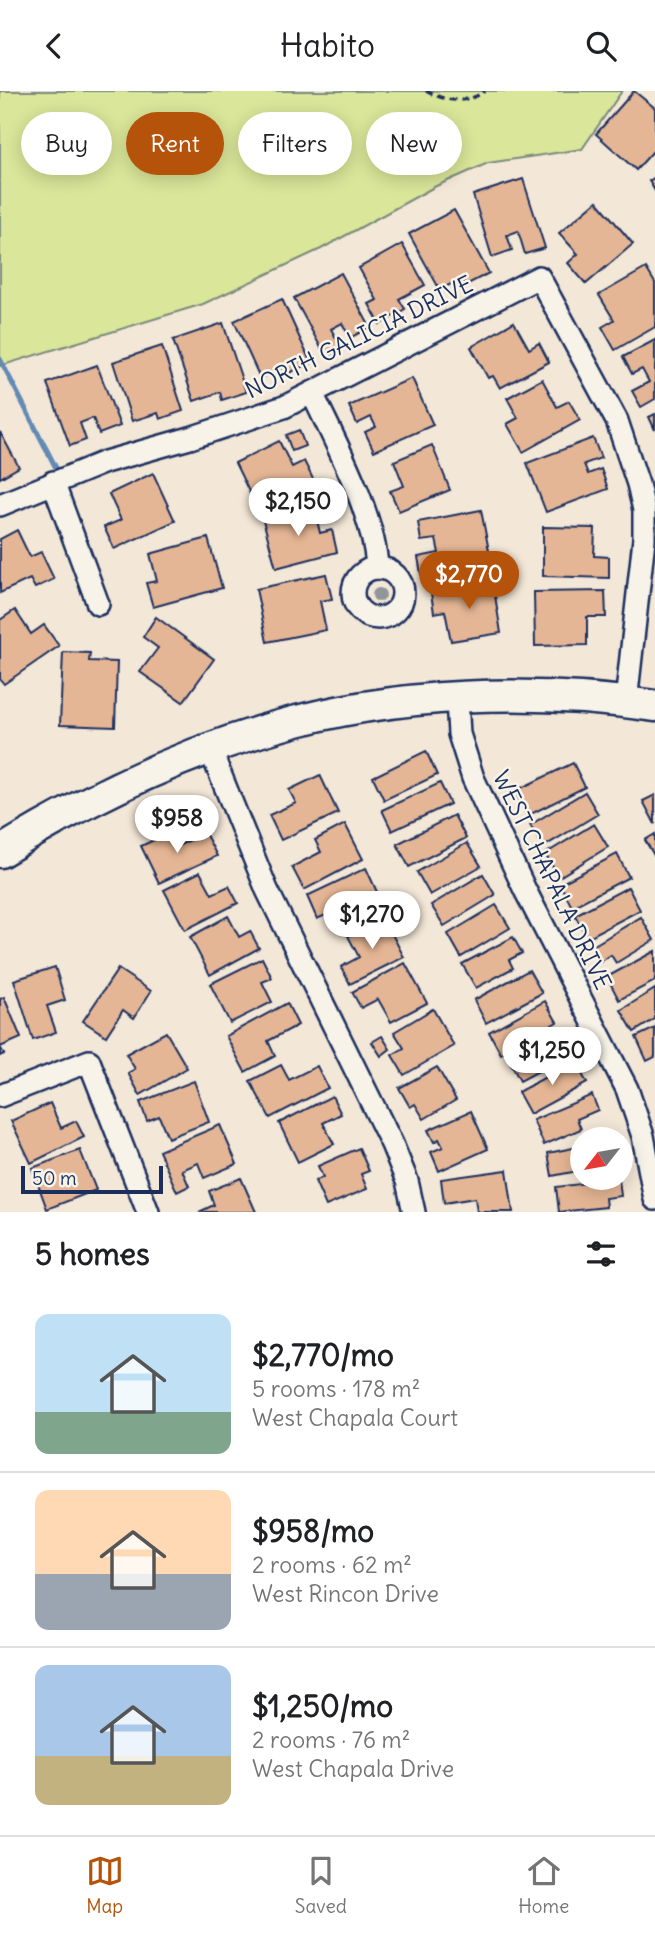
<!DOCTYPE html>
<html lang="en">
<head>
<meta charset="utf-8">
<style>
  :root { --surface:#fff; --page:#f6f6f6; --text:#202124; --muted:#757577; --line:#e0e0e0; --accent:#b45309 }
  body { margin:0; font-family:Delius,sans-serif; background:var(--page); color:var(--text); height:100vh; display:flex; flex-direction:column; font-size:26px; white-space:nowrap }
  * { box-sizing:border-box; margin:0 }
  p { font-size:23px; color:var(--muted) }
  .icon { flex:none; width:38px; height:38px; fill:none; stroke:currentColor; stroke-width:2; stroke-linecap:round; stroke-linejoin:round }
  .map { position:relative; height:1121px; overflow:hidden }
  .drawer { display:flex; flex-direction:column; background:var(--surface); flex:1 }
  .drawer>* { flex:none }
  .hud { position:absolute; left:21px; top:21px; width:614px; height:63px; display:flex; gap:14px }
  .needle { width:46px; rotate:239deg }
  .controls { position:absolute; left:570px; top:1036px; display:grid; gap:14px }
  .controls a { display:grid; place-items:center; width:63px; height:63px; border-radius:50%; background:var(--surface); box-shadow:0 4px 18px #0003; font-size:35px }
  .scale { position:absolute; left:21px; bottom:18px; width:142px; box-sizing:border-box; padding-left:7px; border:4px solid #1b2f5e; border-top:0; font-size:19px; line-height:24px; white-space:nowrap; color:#1b2f5e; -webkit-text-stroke:5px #f7f3e8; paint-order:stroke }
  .price { position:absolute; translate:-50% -60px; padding:0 16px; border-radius:24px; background:#fff; color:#222; font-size:23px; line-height:46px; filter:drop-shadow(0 2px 4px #0008) }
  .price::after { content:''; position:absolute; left:50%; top:42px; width:21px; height:16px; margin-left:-10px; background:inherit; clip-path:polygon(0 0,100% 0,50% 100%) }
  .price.current { background:var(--accent); color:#fff }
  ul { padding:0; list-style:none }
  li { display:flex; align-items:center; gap:21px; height:175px; padding:0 35px }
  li+li { border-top:2px solid var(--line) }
  li span { display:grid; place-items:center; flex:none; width:196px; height:140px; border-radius:14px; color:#555 }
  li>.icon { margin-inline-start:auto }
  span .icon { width:84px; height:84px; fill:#fffc; stroke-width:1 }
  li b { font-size:30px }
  h2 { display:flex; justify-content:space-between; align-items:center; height:84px; padding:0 35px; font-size:30px }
  .tag { padding:0 24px; border-radius:32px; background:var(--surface); box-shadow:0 4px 18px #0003; font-size:24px; line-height:63px }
  .tag.current { background:var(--accent); color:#fff }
  header { display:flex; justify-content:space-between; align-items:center; height:91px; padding:0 35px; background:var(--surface); font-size:32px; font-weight:600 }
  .tabs { display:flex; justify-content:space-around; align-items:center; height:98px; border-top:2px solid var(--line); background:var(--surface); font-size:19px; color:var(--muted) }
  .tabs a { display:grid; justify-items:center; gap:4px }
  .tabs .current { color:var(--accent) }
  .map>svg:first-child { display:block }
  .green { fill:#dae699; stroke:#7a8a7c; stroke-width:2 }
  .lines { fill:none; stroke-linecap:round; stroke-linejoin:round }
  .stream { stroke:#628ab5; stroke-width:5 }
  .building { fill:#e5b695; stroke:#1b2f5e; stroke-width:2 }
  .street-casing { stroke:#1b2f5e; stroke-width:26 }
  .secondary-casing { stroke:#1b2f5e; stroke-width:35 }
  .path { stroke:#1b2f5e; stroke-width:3.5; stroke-dasharray:7 5; stroke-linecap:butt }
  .street { stroke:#f7f3e8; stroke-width:21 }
  .secondary { stroke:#f7f3e8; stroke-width:30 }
  .tree { fill:#91969b }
  .labels { text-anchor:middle; stroke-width:5; stroke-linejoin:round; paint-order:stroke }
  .street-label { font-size:23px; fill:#1b2f5e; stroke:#f7f3e8 }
</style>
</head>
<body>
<header><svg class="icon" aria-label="back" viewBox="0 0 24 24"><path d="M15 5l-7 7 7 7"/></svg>Habito<svg class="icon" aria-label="search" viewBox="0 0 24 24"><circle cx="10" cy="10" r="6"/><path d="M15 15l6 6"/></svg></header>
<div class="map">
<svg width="655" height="1121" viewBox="0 0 655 1121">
  <rect width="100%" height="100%" fill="#f3e7d7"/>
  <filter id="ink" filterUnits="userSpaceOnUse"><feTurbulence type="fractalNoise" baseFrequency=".0143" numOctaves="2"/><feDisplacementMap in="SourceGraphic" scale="14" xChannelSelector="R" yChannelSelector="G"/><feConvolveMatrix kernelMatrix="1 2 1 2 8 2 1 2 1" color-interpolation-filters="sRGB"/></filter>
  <g filter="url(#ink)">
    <!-- green -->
    <polygon class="green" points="0,0 622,0 582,58 488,72 434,96 321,158 203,213 0,275"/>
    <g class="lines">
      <!-- stream -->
      <polyline class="stream" points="0,268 56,377"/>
    </g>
    <!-- building -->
    <g class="building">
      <polygon points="634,0 655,17 655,58 636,79 596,43"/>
      <polygon points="655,86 655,100 649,90"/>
      <polygon points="523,88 545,157 525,163 518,140 507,144 512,159 492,166 473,104"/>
      <polygon points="597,110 633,153 586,193 568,172 578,163 559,142"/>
      <polygon points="454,119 489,182 466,194 462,187 440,199 409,143"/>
      <polygon points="402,153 425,194 399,208 405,218 380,233 369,213 377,209 359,177"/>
      <polygon points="646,177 655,192 655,236 615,259 602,236 614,229 599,204"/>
      <polygon points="341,182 370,236 350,247 342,232 331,238 342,258 326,266 294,207"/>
      <polygon points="282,208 311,272 289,282 286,275 260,287 234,230"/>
      <polygon points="514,231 529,258 539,252 549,271 500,297 493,285 488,287 471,256"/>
      <polygon points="223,232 246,301 222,309 220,301 194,310 173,249"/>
      <polygon points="655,249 655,308 641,316 632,300 649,291 642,278 632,283 623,266"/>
      <polygon points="162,255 183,320 160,328 158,322 132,330 113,271"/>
      <polygon points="97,274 120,335 99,343 93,327 80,332 86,349 70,355 47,292"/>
      <polygon points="412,287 433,334 374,360 365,341 376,336 371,326 357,333 349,315"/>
      <polygon points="542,288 557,316 569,310 580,329 523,361 507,333 518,327 507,307"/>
      <polygon points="655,323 655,339 649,326"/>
      <polygon points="299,339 305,355 292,360 286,344"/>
      <polygon points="0,341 19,376 0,387"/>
      <polygon points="593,347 601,367 584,373 588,383 601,378 608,398 546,421 527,372"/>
      <polygon points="279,350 292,376 304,370 314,390 257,417 235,372"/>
      <polygon points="432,354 450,399 399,420 390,400 404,395 394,370"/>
      <polygon points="153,382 175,430 114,458 104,436 121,429 109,403"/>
      <polygon points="314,416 320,442 332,439 337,461 276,477 263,429"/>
      <polygon points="481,419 491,470 421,483 418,466 439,462 436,448 421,450 418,431"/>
      <polygon points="543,436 595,437 594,465 609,466 609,487 543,485"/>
      <polygon points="17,439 30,466 41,461 54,488 35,497 30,488 0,502 0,448"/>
      <polygon points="208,447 222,497 153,516 146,492 157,490 150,463"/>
      <polygon points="326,483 332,508 320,510 326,539 267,551 256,498"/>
      <polygon points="493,492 501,542 451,550 445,520 434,522 431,502"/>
      <polygon points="605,500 606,526 587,526 587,554 535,555 534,501"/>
      <polygon points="15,519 31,543 44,534 59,555 4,593 0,588 0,529"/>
      <polygon points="156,526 214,568 183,611 140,581 158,557 143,546"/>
      <polygon points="63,561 90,562 89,570 117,571 115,636 60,634"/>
      <polygon points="426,660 437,684 384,709 373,686"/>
      <polygon points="573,672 585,696 527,725 515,700"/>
      <polygon points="320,684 338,722 281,749 269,724 296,712 289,699"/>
      <polygon points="440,692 450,713 392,740 382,719"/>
      <polygon points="585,701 598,723 543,756 530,734"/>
      <polygon points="655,704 655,733 643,710"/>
      <polygon points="454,724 466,747 409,776 397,753"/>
      <polygon points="345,733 363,768 304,799 292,776 321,761 315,749"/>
      <polygon points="594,733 608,756 559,786 545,763"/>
      <polygon points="173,740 180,754 205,742 217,765 159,792 141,755"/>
      <polygon points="655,743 655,766 645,749"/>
      <polygon points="467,752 481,775 430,804 417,781"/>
      <polygon points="617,763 629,786 572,816 560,793"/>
      <polygon points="366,777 383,814 352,829 346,815 317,828 307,805"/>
      <polygon points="200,781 212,803 229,795 238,812 185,839 164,799"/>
      <polygon points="483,783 495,804 444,835 431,814"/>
      <polygon points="628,796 640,819 587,847 575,824"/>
      <polygon points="496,814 510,837 461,866 448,843"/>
      <polygon points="228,825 239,846 250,840 259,857 210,884 190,846"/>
      <polygon points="383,826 404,866 350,893 341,876 359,866 348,845"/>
      <polygon points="641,826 654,849 616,872 611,864 600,871 591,856"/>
      <polygon points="513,846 522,862 509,869 513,877 476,897 462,873"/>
      <polygon points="655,860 655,890 619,909 607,886"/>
      <polygon points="262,867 272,887 262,891 272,911 230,932 210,893"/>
      <polygon points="405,872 427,912 391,931 378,908 361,917 352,901"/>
      <polygon points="55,876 65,909 47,915 56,941 33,949 14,889"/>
      <polygon points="118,878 151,900 134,927 123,919 106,945 83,930"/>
      <polygon points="529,879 542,902 486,932 474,909"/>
      <polygon points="655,898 655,928 634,941 621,919"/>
      <polygon points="4,906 21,947 0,956 4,963 0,965 0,908"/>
      <polygon points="545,910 557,931 501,963 489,941"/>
      <polygon points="287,912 298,934 268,950 275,965 245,981 226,945"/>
      <polygon points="433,918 454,955 404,984 392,964 404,957 394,941"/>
      <polygon points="655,937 655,966 647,970 636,946"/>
      <polygon points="559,940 571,963 520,990 508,967"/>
      <polygon points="166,941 187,977 140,1004 128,982 135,978 126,963"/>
      <polygon points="382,945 390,958 381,965 372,951"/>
      <polygon points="575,970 587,992 530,1023 518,1001"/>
      <polygon points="281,974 289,989 317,975 328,997 270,1027 250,990"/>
      <polygon points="437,976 456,1009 424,1028 415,1013 410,1016 399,997"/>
      <polygon points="194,990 209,1031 168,1047 159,1025 147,1030 140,1011"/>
      <polygon points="592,1004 598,1019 577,1028 581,1038 544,1054 533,1029"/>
      <polygon points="332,1005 341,1023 323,1032 334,1053 298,1071 279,1032"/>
      <polygon points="50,1012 61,1037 76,1030 84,1046 31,1072 11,1030"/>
      <polygon points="471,1020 488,1058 439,1080 431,1061 443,1056 439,1048 434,1051 428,1039"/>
      <polygon points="220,1034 237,1073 204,1087 198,1072 182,1079 189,1095 177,1101 159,1060"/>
      <polygon points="583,1055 583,1079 552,1085 548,1062"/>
      <polygon points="359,1057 369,1080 361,1083 367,1098 326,1115 315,1090 323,1086 318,1075"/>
      <polygon points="80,1059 96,1099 47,1118 32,1077"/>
      <polygon points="507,1079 513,1121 477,1121 475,1107 444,1112 441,1088"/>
      <polygon points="241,1087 256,1121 199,1121 214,1114 209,1100"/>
      <polygon points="619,1088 621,1105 605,1107 606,1116 559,1121 556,1096"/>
    </g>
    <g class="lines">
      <!-- street casing -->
      <g class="street-casing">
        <g id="street">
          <path d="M312,302C335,350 375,425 377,477"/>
          <polyline points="53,391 98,513"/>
          <polyline points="0,414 105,371 190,347 284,316 539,186 617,330 638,393 644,419 644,448 626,611"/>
          <circle cx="378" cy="502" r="25"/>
          <polyline points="457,608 459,643 473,687 525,799 627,998 643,1045 655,1108"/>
          <polyline points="210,658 267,799 392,1053 407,1090 414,1121"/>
          <polyline points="0,1005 89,970 148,1121"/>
        </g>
      </g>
      <!-- secondary casing -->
      <g class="secondary-casing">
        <path id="secondary" d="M0,761C86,708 178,664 275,636C394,601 533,597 655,615"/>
      </g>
      <!-- path -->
      <path class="path" d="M426,0C445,10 466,14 485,0"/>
      <!-- street -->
      <use href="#street" class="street"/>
      <!-- secondary -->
      <use href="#secondary" class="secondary"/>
    </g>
    <!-- trees -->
    <circle class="tree" cx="379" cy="504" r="7"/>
  </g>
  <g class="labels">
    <!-- street labels -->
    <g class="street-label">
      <text transform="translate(359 246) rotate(-26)" y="8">NORTH GALICIA DRIVE</text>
      <text transform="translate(552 789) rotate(64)" y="8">WEST CHAPALA DRIVE</text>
    </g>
  </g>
</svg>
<div class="controls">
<a><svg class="needle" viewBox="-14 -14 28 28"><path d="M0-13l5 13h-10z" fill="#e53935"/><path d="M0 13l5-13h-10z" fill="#757577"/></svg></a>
</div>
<div class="scale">50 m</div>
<b class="price" style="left:298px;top:447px">$2,150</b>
<b class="price current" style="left:469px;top:520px">$2,770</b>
<b class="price" style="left:177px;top:764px">$958</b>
<b class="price" style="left:372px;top:860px">$1,270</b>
<b class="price" style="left:552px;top:996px">$1,250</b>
<div class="hud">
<a class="tag">Buy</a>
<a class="tag current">Rent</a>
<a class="tag">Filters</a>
<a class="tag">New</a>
</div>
</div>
<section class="drawer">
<h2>5 homes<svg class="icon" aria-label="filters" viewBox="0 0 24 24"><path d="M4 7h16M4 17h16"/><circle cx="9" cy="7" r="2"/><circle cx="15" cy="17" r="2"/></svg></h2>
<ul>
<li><span style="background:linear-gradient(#bfe0f5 70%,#7fa58c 0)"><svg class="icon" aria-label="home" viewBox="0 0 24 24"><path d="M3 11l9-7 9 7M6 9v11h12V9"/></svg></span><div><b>$2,770/mo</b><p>5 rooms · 178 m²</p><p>West Chapala Court</p></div></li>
<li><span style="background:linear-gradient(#ffd9b3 60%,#9aa5b1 0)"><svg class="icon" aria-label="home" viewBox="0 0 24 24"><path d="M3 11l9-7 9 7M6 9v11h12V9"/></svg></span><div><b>$958/mo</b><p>2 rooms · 62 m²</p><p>West Rincon Drive</p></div></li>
<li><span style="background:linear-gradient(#a9c7e8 65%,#c2b280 0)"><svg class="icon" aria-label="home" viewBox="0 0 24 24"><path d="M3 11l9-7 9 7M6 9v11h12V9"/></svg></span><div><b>$1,250/mo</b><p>2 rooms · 76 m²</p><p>West Chapala Drive</p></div></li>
</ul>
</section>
<nav class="tabs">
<a class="current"><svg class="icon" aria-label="map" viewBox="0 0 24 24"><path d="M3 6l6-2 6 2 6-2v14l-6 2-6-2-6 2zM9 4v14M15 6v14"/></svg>Map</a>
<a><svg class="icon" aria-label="saved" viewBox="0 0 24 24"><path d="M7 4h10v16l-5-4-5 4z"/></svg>Saved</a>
<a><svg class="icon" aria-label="home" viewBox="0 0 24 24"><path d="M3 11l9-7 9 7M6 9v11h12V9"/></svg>Home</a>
</nav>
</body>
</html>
